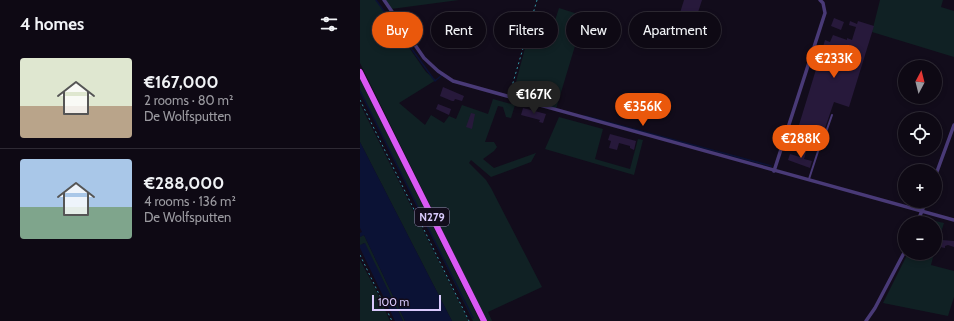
<!DOCTYPE html>
<html lang="en">
<head>
<meta charset="utf-8">
<style>
  :root { --surface:#0e0914; --page:#1c1722; --text:#f1f3f6; --muted:#9b9aa0; --line:#2e2a34; --accent:#ea580c }
  body { margin:0; font-family:Cabin,sans-serif; background:var(--page); color:var(--text); height:100vh; display:flex; flex-direction:column; font-size:15px; white-space:nowrap }
  * { box-sizing:border-box; margin:0 }
  p { font-size:13px; color:var(--muted) }
  .icon { flex:none; width:22px; height:22px; fill:none; stroke:currentColor; stroke-width:2; stroke-linecap:round; stroke-linejoin:round }
  .map { position:relative; flex:1; overflow:hidden }
  .panel { display:flex; flex-direction:column; background:var(--surface); width:360px }
  .panel>* { flex:none }
  .hud { position:absolute; left:12px; top:12px; width:380px; height:36px; display:flex; gap:8px }
  .needle { width:26px; rotate:7deg }
  .buttons { position:absolute; left:538px; top:60px; display:grid; gap:8px }
  .buttons a { display:grid; place-items:center; width:44px; height:44px; border-radius:50%; background:var(--surface); box-shadow:0 2px 6px #0003,0 0 0 1px var(--line); font-size:20px }
  .scale { position:absolute; left:12px; bottom:10px; width:69px; box-sizing:border-box; padding-left:4px; border:2px solid #d9c9fc; border-top:0; font-size:11px; line-height:14px; white-space:nowrap; color:#d9c9fc; -webkit-text-stroke:3px #120c1b; paint-order:stroke }
  .price { position:absolute; translate:-50% -34px; padding:0 9px; border-radius:14px; background:var(--accent); color:#fff; font-size:13px; line-height:26px; filter:drop-shadow(0 1px 2px #0008) }
  .price::after { content:''; position:absolute; left:50%; top:24px; width:12px; height:9px; margin-left:-6px; background:inherit; clip-path:polygon(0 0,100% 0,50% 100%) }
  .price.active { background:#222; color:#fff }
  ul { padding:0; list-style:none }
  li { display:flex; align-items:center; gap:12px; height:100px; padding:0 20px }
  li+li { border-top:1px solid var(--line) }
  li span { display:grid; place-items:center; flex:none; width:112px; height:80px; border-radius:4px; color:#555 }
  li>.icon { margin-inline-start:auto }
  span .icon { width:48px; height:48px; fill:#fffc; stroke-width:1 }
  li b { font-size:17px }
  h2 { display:flex; justify-content:space-between; align-items:center; height:48px; padding:0 20px; font-size:17px }
  .chip { padding:0 14px; border-radius:18px; background:var(--surface); box-shadow:0 2px 6px #0003,0 0 0 1px var(--line); font-size:14px; line-height:36px }
  .chip.active { background:var(--accent); color:#fff }
  main { display:flex; flex:1; min-height:0 }
  .map>svg:first-child { display:block }
  .green { fill:#102124 }
  .water { fill:#0b1235 }
  .lines { fill:none; stroke-linecap:round; stroke-linejoin:round }
  .stream { stroke:#0b1235; stroke-width:1.5 }
  .building { fill:#27193b }
  .path { stroke:#3495a5; stroke-width:1; stroke-dasharray:2 3; stroke-linecap:butt }
  .lane { stroke:#493a77; stroke-width:2 }
  .street { stroke:#493a77; stroke-width:3.5 }
  .primary { stroke:#da58f4; stroke-width:6 }
  .labels { text-anchor:middle; stroke-width:3; stroke-linejoin:round; paint-order:stroke }
  .shield { fill:#120c1b; stroke:#9d90b8; stroke-width:1 }
  .shield-label { font-size:11px; font-weight:bold; fill:#d9c9fc }
</style>
</head>
<body>
<main>
<section class="panel">
<h2>4 homes<svg class="icon" aria-label="filters" viewBox="0 0 24 24"><path d="M4 7h16M4 17h16"/><circle cx="9" cy="7" r="2"/><circle cx="15" cy="17" r="2"/></svg></h2>
<ul>
<li><span style="background:linear-gradient(#dfe7d0 60%,#b9a48a 0)"><svg class="icon" aria-label="home" viewBox="0 0 24 24"><path d="M3 11l9-7 9 7M6 9v11h12V9"/></svg></span><div><b>€167,000</b><p>2 rooms · 80 m²</p><p>De Wolfsputten</p></div></li>
<li><span style="background:linear-gradient(#a9c7e8 60%,#7fa58c 0)"><svg class="icon" aria-label="home" viewBox="0 0 24 24"><path d="M3 11l9-7 9 7M6 9v11h12V9"/></svg></span><div><b>€288,000</b><p>4 rooms · 136 m²</p><p>De Wolfsputten</p></div></li>
</ul>
</section>
<div class="map">
<svg width="594" height="321" viewBox="0 0 594 321">
  <rect width="100%" height="100%" fill="#120c1b"/>
  <!-- green -->
  <g class="green">
    <polygon points="0,0 16,0 66,72 76,80 39,103 65,125 71,115 84,123 89,116 96,119 102,105 128,114 133,99 155,105 151,118 146,117 143,107 138,106 125,142 134,142 137,147 134,151 123,159 134,168 176,153 171,162 131,177 111,160 109,163 126,180 131,188 182,287 128,312 132,321 127,321 0,63"/>
    <polygon points="25,0 99,0 31,9"/>
    <polygon points="520,0 583,0 581,7 594,11 594,57 512,32"/>
    <polygon points="199,8 224,16 196,109 152,97 169,33 180,38 189,39"/>
    <polygon points="0,79 120,321 113,321 0,90"/>
    <polygon points="0,104 108,320 108,321 92,321 0,142"/>
    <polygon points="199,117 243,129 235,159 270,169 278,139 283,140 274,175 185,149"/>
    <polygon points="566,219 584,223 575,251 575,223 561,223"/>
    <polygon points="4,235 45,321 43,321 4,243 0,246 0,237"/>
    <polygon points="548,253 574,253 571,265 594,271 594,297 588,316 523,303"/>
    <polygon points="0,260 16,290 30,321 0,321"/>
  </g>
  <!-- water -->
  <g class="water">
    <polygon points="0,142 92,321 45,321 4,235 0,237 0,233 2,232 0,228"/>
    <polygon points="5,243 43,321 35,321 0,248 0,245"/>
  </g>
  <g class="lines">
    <!-- stream -->
    <g class="stream">
      <polyline points="16,0 75,81 82,75"/>
      <polyline points="0,91 113,318"/>
      <polyline points="225,116 411,166"/>
    </g>
  </g>
  <!-- building -->
  <g class="building">
    <polygon points="324,0 342,0 331,34 315,29"/>
    <polygon points="474,18 484,22 481,30 471,26"/>
    <polygon points="490,21 497,24 498,21 514,26 489,107 474,102 464,131 458,130 454,142 436,136 438,131 435,130 437,125 439,125 465,40 470,42 473,35 487,40 487,38 492,40 496,27 489,25"/>
    <polygon points="83,87 104,96 102,101 95,99 94,101 92,101 80,96"/>
    <polygon points="78,104 91,109 89,115 76,109"/>
    <polygon points="163,108 186,114 183,123 179,122 180,120 161,115"/>
    <polygon points="111,113 115,114 112,129 106,127"/>
    <polygon points="250,134 276,141 274,150 270,148 270,146 259,143 257,150 249,148 251,141 248,140"/>
    <polygon points="442,148 447,149 444,159 452,161 450,168 428,160 430,154 440,157"/>
    <polygon points="582,240 594,241 594,247 588,245 585,246 585,248 580,247"/>
  </g>
  <g class="lines">
    <!-- path -->
    <g class="path">
      <polyline points="150,93 177,0"/>
      <polyline points="0,100 109,321"/>
      <polyline points="0,255 32,321"/>
    </g>
    <!-- lane -->
    <g class="lane">
      <polyline points="425,135 460,146"/>
      <polyline points="449,179 463,136 466,132 472,115"/>
    </g>
    <!-- street -->
    <g class="street">
      <polyline points="24,0 64,58 78,71 93,81 594,220"/>
      <polyline points="414,171 465,13 463,3 460,0"/>
      <polyline points="575,177 594,125"/>
      <polyline points="557,223 566,201"/>
      <polyline points="506,321 515,308 545,251"/>
    </g>
    <!-- primary -->
    <polyline class="primary" points="0,72 124,321"/>
  </g>
  <g class="labels">
    <!-- shield labels -->
    <rect class="shield" x="55" y="208" width="34" height="18" rx="3"/>
    <g class="shield-label">
      <text x="72" y="221">N279</text>
    </g>
  </g>
</svg>
<div class="buttons">
<a><svg class="needle" viewBox="-14 -14 28 28"><path d="M0-13l5 13h-10z" fill="#e53935"/><path d="M0 13l5-13h-10z" fill="#9b9aa0"/></svg></a>
<a><svg class="icon" aria-label="locate" viewBox="0 0 24 24"><circle cx="12" cy="12" r="6"/><path d="M12 2v4M12 18v4M2 12h4M18 12h4"/></svg></a>
<a>+</a>
<a>−</a>
</div>
<div class="scale">100 m</div>
<b class="price" style="left:474px;top:79px">€233K</b>
<b class="price active" style="left:174px;top:115px">€167K</b>
<b class="price" style="left:283px;top:127px">€356K</b>
<b class="price" style="left:441px;top:159px">€288K</b>
<div class="hud">
<a class="chip active">Buy</a>
<a class="chip">Rent</a>
<a class="chip">Filters</a>
<a class="chip">New</a>
<a class="chip">Apartment</a>
</div>
</div>
</main>
</body>
</html>
